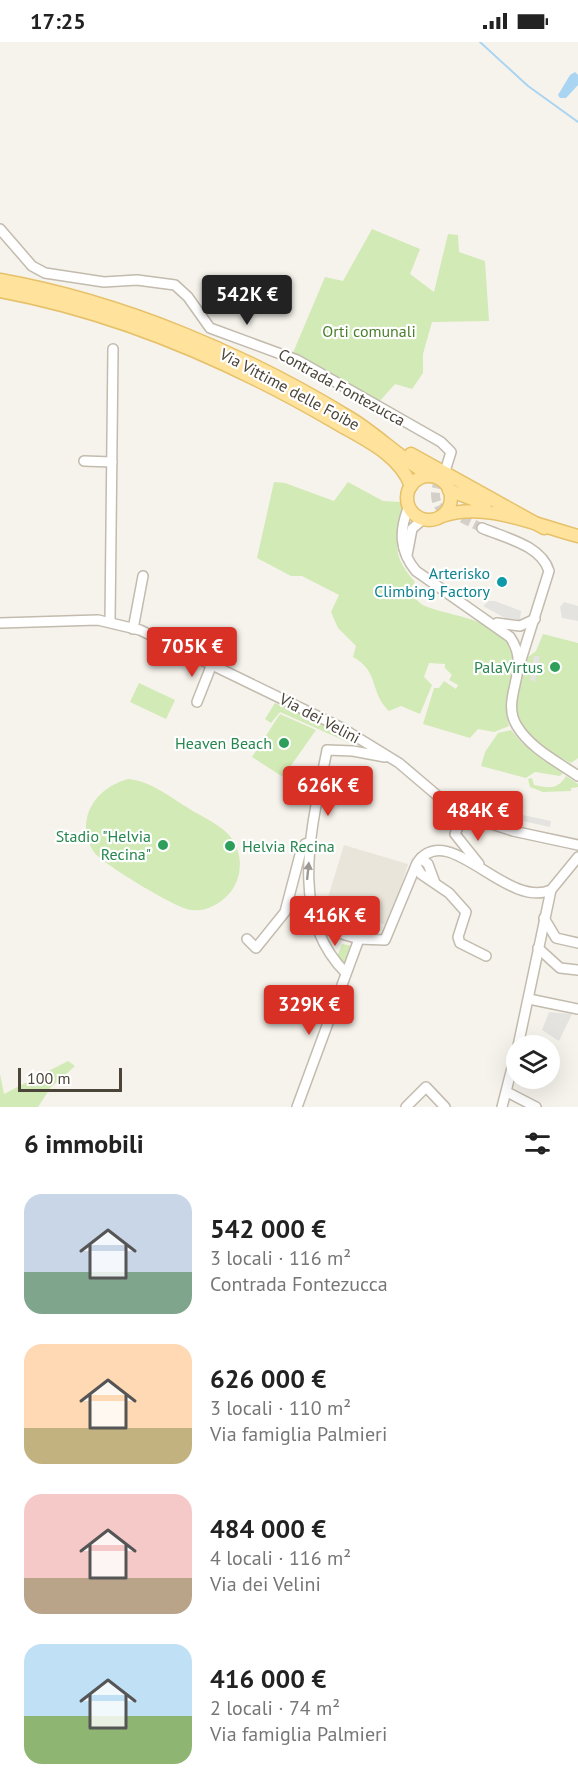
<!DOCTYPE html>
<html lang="it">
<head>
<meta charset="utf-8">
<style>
  :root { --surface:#fff; --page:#f2f2f2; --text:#222; --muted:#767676; --accent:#d93025 }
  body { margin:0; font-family:"PT Sans",sans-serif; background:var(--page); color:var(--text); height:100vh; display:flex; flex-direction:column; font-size:22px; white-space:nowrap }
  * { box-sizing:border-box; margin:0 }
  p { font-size:20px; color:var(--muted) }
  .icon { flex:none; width:33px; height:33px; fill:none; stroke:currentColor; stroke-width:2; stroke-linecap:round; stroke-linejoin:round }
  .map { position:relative; height:1065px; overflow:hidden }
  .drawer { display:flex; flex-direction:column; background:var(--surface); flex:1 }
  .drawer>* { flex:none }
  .tools { position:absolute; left:506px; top:993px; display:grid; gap:12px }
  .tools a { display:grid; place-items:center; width:54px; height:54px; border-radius:50%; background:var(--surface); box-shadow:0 6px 24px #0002; font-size:30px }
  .scale { position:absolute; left:18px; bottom:15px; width:104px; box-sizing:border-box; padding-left:6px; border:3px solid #4b4439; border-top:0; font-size:16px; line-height:21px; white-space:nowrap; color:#4b4439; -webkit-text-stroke:4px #fff; paint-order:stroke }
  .price { position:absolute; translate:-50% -51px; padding:0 14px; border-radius:6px; background:var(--accent); color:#fff; font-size:20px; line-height:39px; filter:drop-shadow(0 2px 3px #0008) }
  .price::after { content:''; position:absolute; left:50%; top:36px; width:18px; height:14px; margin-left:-9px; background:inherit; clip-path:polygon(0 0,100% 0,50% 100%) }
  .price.active { background:#222; color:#fff }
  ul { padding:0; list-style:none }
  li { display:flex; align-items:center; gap:18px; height:150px; padding:0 24px }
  li span { display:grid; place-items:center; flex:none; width:168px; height:120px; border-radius:18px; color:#555 }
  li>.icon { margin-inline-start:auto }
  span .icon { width:72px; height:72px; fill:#fffc; stroke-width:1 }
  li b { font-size:26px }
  h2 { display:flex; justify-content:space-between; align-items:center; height:72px; padding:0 24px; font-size:26px }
  .status { display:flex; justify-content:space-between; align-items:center; height:42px; padding:0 30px; background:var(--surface); direction:ltr }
  .status svg { height:16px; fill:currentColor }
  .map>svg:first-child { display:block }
  .residential { fill:#eae5da }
  .green { fill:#d2eab5 }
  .parking { fill:#e5e3e0 }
  .water { fill:#a9d4f2 }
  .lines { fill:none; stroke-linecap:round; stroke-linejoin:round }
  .stream { stroke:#a9d4f2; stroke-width:2 }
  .minor-tunnel { stroke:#d4d0c8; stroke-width:9; stroke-dasharray:9 4.5; stroke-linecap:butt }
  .minor-casing { stroke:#c2bbae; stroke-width:12 }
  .major-casing { stroke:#e6c16a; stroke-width:15 }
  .minor { stroke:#fff; stroke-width:9 }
  .major { stroke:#ffe39c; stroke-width:12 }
  .oneway { fill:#9c9892 }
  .culture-dot { fill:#0f9aa8; stroke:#fff; stroke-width:2 }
  .leisure-dot { fill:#2e9e5b; stroke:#fff; stroke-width:2 }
  .labels { text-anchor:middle; stroke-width:4.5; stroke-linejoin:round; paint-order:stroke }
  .park-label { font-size:16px; fill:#4a7f2a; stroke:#fff }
  .street-label { font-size:16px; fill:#4b4439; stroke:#fff }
  .culture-label { font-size:16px; fill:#0d838f; stroke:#fff; text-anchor:end }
  .leisure-label { font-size:16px; fill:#27864d; stroke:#fff; text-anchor:end }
</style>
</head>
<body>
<div class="status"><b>17:25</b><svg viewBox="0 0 49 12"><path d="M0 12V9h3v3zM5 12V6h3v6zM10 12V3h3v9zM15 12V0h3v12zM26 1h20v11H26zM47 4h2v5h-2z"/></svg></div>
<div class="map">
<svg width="578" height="1065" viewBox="0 0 578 1065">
  <rect width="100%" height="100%" fill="#f6f3ec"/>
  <!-- residential -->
  <polygon class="residential" points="344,803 408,822 389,884 325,865"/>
  <!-- green -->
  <g class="green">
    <polygon points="372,187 420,207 410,232 434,250 448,192 458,193 459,210 485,219 489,279 432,280 423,312 423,331 412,347 395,342 378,361 292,313 325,235 343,239"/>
    <path d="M274,440L285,441L334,459L348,440L383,459L401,460C408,496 381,501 415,540L409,548C413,553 419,562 425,564C454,576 505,576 512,615C517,639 500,655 509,684L494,690L478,687L470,696L423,682L434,646H439L444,639L456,647L458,643L449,638L452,633L445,626V622L429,621L424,635L432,643L420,672L401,664L389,669C369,650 380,630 353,615L356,604L338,586L331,570L339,553L302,534H291L257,516Z"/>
    <path d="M543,592L578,601V716L571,721C547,709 510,689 516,657C519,643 524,629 528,615L536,609Z"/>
    <polygon points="139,641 175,658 166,677 130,660"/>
    <polygon points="275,661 311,676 310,679 316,679 354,703 280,670 271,681 265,677"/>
    <polygon points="280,672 316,688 283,735 252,715"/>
    <polygon points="511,688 522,701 563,731 560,734 535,730 526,736 481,724 485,710 498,691"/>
    <path d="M566,734L578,742V745L571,746V749L543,750L530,745L528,737L532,736L534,743C548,746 558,748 566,734Z"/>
    <path d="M128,737C150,739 167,753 185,764C198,773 216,780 227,791C244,808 244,836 228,853C218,863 205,870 191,868C177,867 101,821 94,810C74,778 95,746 128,737Z"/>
    <polygon points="342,902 353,904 346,927 337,915"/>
    <polygon points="68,1019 75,1024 51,1045 38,1065 0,1065 0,1032 4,1052"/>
  </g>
  <!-- parking -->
  <g class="parking">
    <polygon points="489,559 495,559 521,569 520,578 507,577 483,564"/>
    <polygon points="564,560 578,564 578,579 562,576 560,565"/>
    <polygon points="534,614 540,614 535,640 530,638"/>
    <polygon points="479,761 494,765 516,771 510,775 478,766"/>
    <polygon points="523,773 551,779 550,785 523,779"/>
    <polygon points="549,970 572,972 559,999 542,988"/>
  </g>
  <!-- water -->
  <polygon class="water" points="575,30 578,33 578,43 566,56 560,56 558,53 570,33"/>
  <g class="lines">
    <!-- stream -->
    <polyline class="stream" points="480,0 528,44 578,80"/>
    <!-- minor-tunnel -->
    <path class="minor-tunnel" d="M446,426C438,440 431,450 439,465L482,486"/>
    <!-- minor casing -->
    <g class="minor-casing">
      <g id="minor">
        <polyline points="0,187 32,224 45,231 104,240 137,238 175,243 188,255 210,286 297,318 441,400 451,410 446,426"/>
        <polyline points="84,419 112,420"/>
        <path d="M409,464C399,488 399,509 416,529L510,595C533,628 499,655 517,684C530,706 558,720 578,734"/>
        <path d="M482,486C505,496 541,503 549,529L521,618"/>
        <polyline points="407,513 412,487 423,477"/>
        <polyline points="110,580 113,307"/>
        <polyline points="0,581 98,578 140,588 342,686 399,721 439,755 470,775 513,789 578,803"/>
        <polyline points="497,581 520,584 535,577"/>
        <polyline points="133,587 143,534"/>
        <polyline points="197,660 212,622"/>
        <polyline points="464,771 455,792 479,822"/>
        <polyline points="421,816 428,822 435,841"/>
        <polyline points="416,824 421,832 449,851 466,870 458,895 460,901 486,914"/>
        <polyline points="544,876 556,896 578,901"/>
        <path d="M319,885L359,897L385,898L417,821C448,776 506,868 551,848"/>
        <polyline points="247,897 256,906 285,870 301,809 305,802 311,800"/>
        <polyline points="538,906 560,926 578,928"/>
        <path d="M346,931C286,872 313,781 327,708L353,709L385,715"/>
        <polyline points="529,957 578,967"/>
        <polyline points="518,1004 551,848 578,815"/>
        <polyline points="507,1050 536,1065"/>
        <polyline points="297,1065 359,897"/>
        <polyline points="406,1065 426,1045 445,1065"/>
        <polyline points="502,1065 516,1010"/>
      </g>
    </g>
    <!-- major casing -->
    <g class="major-casing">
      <g id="major">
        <path d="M0,238C122,260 244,311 350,376C378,393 402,418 431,434"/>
        <path d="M0,249C119,271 228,318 333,379C361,396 399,411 411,444"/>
        <polyline points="411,412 544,486"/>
        <circle cx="429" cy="456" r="22"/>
        <polyline points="449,448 485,462"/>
        <path d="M442,474C486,459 535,483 578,494"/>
      </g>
    </g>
    <!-- minor -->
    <use href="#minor" class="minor"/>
    <!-- major -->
    <use href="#major" class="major"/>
  </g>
  <!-- one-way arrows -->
  <defs><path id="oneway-solid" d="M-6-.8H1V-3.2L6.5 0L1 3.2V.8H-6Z" transform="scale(1.5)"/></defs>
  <use class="oneway" href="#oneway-solid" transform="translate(308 829) rotate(-84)"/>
  <!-- markers -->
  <circle class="culture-dot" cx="502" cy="540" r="6"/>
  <g class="leisure-dot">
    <circle cx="555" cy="625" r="6"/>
    <circle cx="284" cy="701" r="6"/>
    <circle cx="163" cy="803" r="6"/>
    <circle cx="230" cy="804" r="6"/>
  </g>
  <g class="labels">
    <!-- park labels -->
    <g class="park-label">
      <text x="369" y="295">Orti comunali</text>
    </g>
    <!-- street labels -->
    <g class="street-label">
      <text transform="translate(342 345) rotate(29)" y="6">Contrada Fontezucca</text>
      <text transform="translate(290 347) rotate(28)" y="6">Via Vittime delle Foibe</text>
      <text transform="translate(320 676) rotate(28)" y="6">Via dei Velini</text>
    </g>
    <!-- culture labels -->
    <g class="culture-label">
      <text x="490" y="537">Arterisko<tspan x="490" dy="18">Climbing Factory</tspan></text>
    </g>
    <!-- leisure labels -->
    <g class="leisure-label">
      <text x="543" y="631">PalaVirtus</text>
      <text x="272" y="707">Heaven Beach</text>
      <text x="151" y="800">Stadio "Helvia<tspan x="151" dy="18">Recina"</tspan></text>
      <text x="242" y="810" text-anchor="start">Helvia Recina</text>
    </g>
  </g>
</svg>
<div class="tools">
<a><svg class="icon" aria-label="layers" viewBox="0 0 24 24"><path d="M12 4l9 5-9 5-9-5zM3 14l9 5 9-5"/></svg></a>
</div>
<div class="scale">100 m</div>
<b class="price active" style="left:247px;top:284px">542K €</b>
<b class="price" style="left:192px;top:636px">705K €</b>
<b class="price" style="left:328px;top:775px">626K €</b>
<b class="price" style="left:478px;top:800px">484K €</b>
<b class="price" style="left:335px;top:905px">416K €</b>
<b class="price" style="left:309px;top:994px">329K €</b>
</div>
<section class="drawer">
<h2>6 immobili<svg class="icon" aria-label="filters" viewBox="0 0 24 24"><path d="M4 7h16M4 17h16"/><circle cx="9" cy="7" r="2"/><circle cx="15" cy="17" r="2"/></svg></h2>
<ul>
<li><span style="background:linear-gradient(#c9d6e8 65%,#7fa58c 0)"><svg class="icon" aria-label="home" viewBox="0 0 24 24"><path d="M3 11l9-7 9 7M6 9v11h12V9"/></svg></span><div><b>542 000 €</b><p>3 locali · 116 m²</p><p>Contrada Fontezucca</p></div></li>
<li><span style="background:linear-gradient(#ffd9b3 70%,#c2b280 0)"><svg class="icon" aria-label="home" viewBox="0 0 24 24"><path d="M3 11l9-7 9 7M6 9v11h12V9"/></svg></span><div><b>626 000 €</b><p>3 locali · 110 m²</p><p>Via famiglia Palmieri</p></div></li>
<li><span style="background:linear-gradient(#f6c9c9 70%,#b9a48a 0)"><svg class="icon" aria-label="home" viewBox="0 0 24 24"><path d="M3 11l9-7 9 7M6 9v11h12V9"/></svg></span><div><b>484 000 €</b><p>4 locali · 116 m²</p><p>Via dei Velini</p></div></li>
<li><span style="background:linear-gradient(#bfe0f5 60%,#8fb573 0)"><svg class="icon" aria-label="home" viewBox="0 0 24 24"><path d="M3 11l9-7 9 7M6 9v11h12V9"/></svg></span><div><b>416 000 €</b><p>2 locali · 74 m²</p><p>Via famiglia Palmieri</p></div></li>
</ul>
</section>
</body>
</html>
